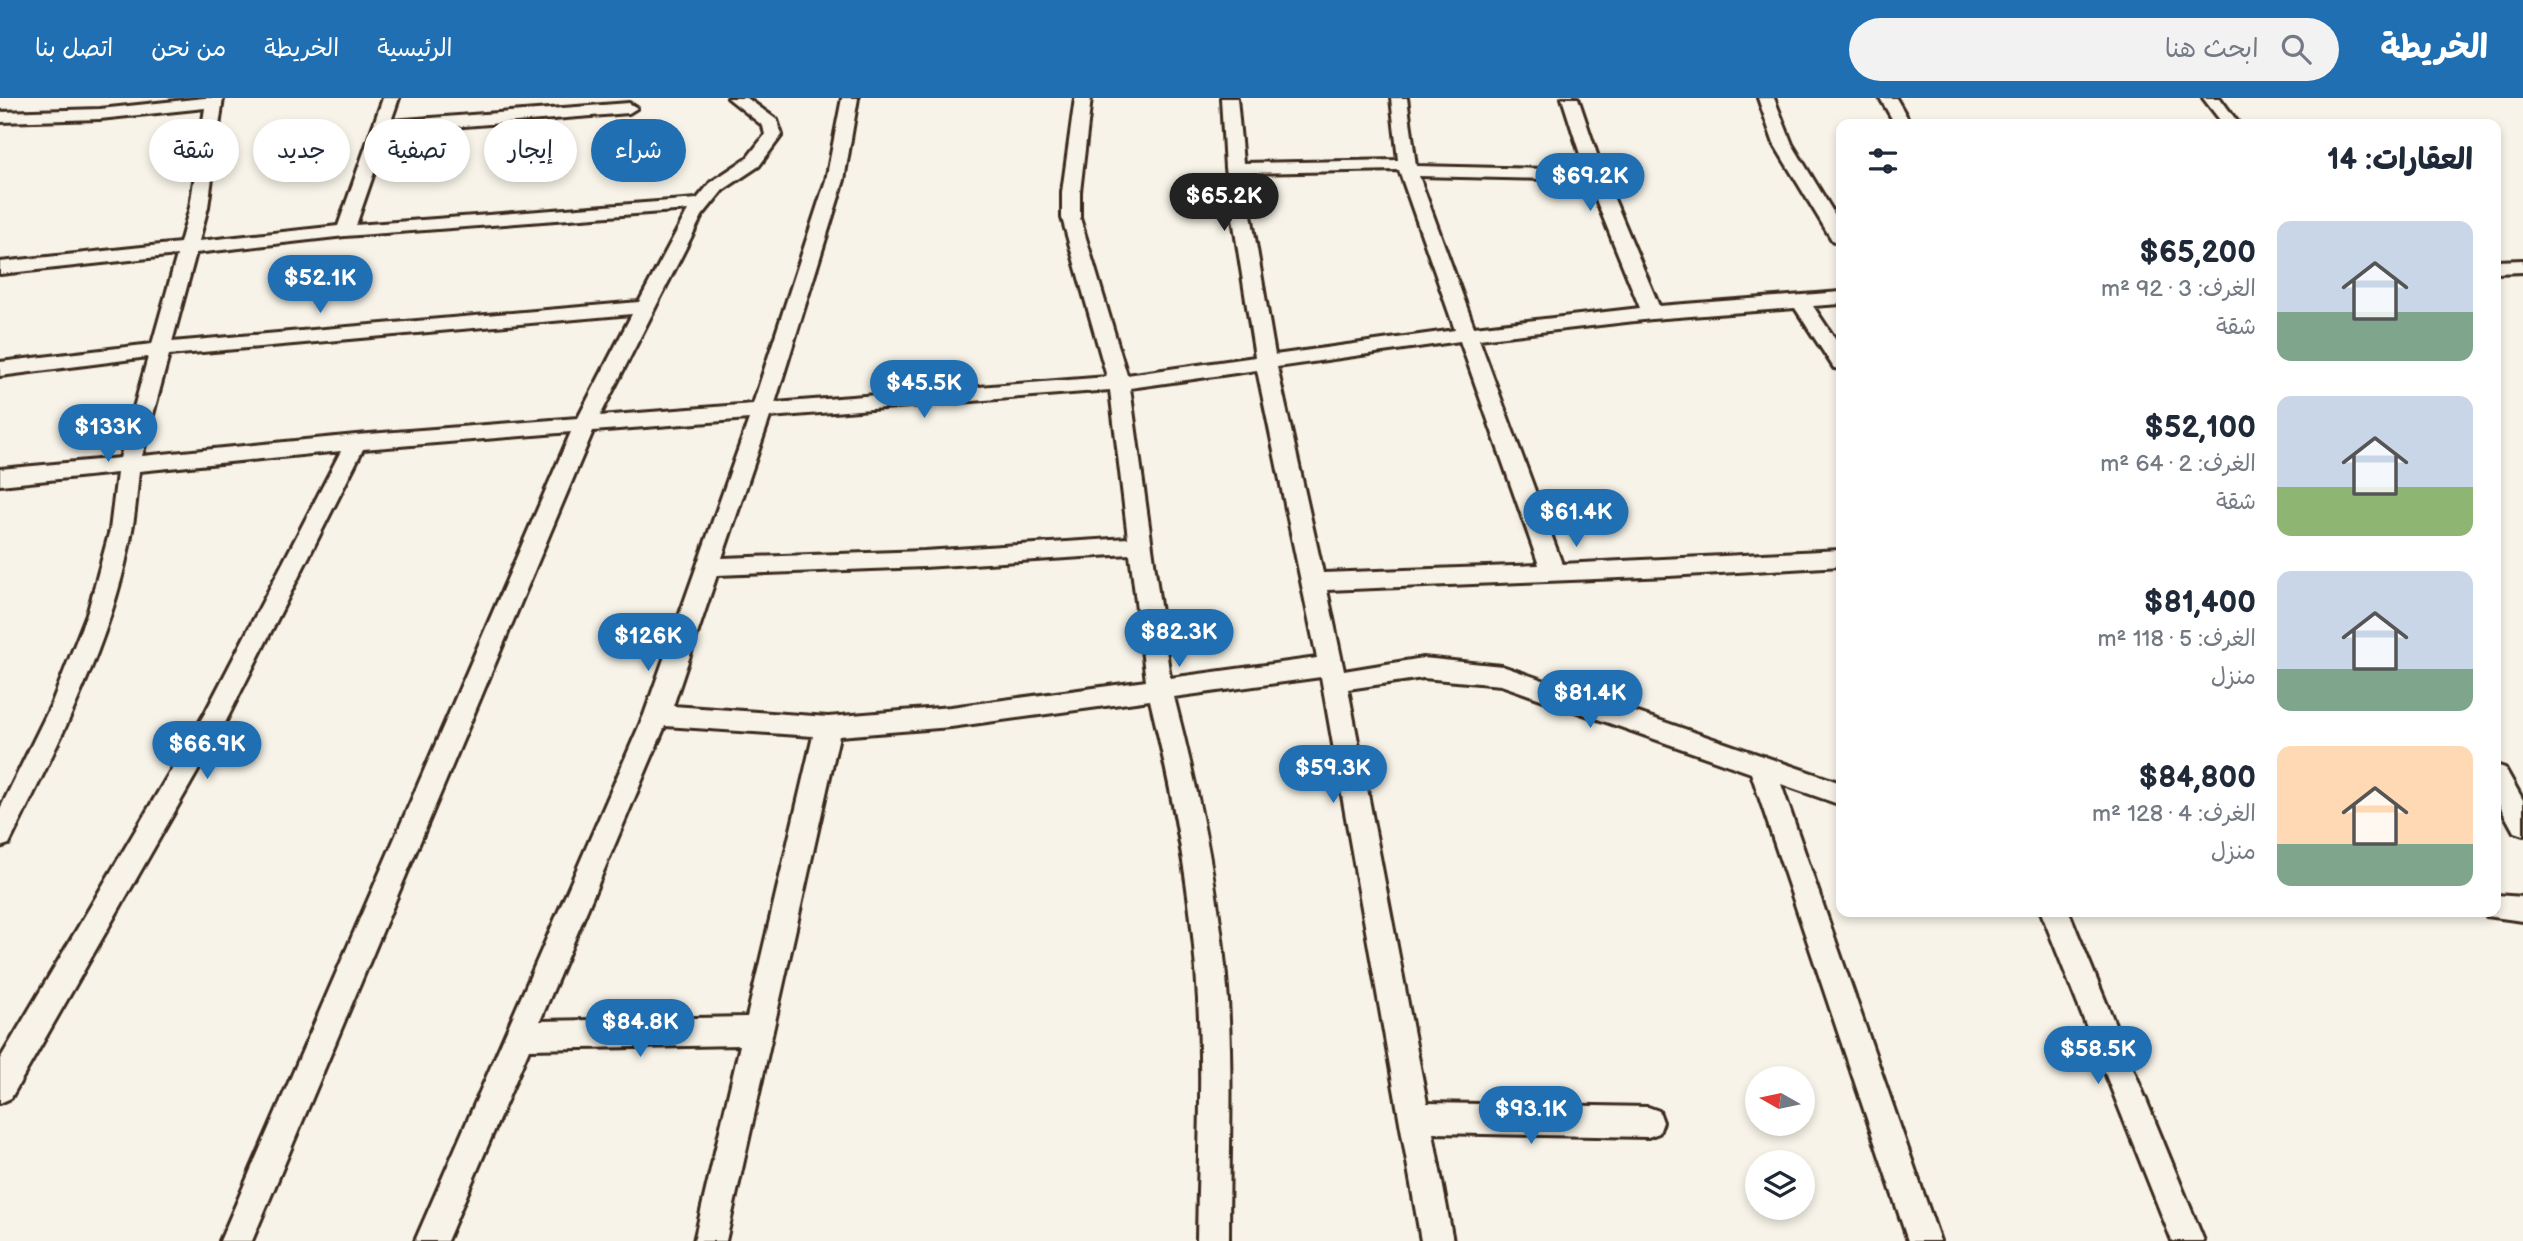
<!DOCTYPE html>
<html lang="ar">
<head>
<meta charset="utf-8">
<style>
  :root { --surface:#fff; --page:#f2f2f3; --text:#1f2937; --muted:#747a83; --accent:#1f6fb2 }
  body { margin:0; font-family:"Balsamiq Sans","Playpen Sans Arabic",sans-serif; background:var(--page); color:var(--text); direction:rtl; height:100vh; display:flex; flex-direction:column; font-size:26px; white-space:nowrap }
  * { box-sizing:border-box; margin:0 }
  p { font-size:23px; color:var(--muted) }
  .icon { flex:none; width:38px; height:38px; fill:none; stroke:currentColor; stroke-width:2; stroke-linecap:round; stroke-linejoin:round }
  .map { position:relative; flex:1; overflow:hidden; direction:ltr }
  .drawer { position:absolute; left:1836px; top:21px; width:665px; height:798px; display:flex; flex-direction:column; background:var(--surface); border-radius:14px; box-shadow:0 4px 10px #0003; direction:rtl }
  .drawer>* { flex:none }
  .guide { position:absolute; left:21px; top:21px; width:665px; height:63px; direction:rtl; display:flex; gap:14px }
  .needle { width:46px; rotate:279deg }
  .fabs { position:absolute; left:1745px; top:968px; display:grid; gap:14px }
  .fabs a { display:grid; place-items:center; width:70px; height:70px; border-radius:50%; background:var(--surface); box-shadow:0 4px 10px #0003; font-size:35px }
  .price { position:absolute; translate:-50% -60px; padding:0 16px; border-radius:24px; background:var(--accent); color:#fff; font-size:23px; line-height:46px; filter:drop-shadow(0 2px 4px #0008) }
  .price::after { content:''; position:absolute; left:50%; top:42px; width:21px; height:16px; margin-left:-10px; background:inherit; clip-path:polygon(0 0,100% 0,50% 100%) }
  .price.current { background:#222; color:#fff }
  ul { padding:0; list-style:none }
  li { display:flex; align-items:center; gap:21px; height:175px; padding:0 28px }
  li span { display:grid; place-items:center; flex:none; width:196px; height:140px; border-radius:14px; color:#555 }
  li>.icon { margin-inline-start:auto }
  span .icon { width:84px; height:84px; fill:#fffc; stroke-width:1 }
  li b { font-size:30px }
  h2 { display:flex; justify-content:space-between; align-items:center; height:84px; padding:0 28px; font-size:30px }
  .tag { padding:0 24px; border-radius:32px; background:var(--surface); box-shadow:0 4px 10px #0003; font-size:24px; line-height:63px }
  .tag.current { background:var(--accent); color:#fff }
  header { display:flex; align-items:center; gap:42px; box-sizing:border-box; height:98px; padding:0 35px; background:var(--accent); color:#fff }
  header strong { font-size:33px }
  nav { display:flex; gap:38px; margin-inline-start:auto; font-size:24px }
  .search { width:490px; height:63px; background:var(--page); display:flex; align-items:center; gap:18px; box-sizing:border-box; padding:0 24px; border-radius:38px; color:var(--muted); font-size:26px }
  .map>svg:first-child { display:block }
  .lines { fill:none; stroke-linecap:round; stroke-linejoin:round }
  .minor-casing { stroke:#3b2a1e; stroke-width:6 }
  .minor { fill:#f7f3e8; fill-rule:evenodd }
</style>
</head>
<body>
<header>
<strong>الخريطة</strong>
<div class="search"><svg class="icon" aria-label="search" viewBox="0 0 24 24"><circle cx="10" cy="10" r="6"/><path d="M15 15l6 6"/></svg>ابحث هنا</div>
<nav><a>الرئيسية</a><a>الخريطة</a><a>من نحن</a><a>اتصل بنا</a></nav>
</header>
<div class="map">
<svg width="2523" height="1143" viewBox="0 0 2523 1143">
  <rect width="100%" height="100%" fill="#f7f3e8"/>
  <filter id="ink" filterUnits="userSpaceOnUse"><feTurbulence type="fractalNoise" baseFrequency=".0143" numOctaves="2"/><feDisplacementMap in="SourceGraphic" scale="14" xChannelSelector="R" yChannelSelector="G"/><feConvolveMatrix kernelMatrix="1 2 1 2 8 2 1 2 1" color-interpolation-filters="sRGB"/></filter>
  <g filter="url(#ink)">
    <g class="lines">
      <!-- minor casing -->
      <g class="minor-casing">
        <g id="minor">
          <path d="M204,0H223L208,109L199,143L338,128L383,0H399L391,23L629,5L637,10L629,15L388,34L356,127L697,101L711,84L747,60L765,37L763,28L728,0H747L777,22L782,37L759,68L723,92L702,118L600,318L753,306L826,82L842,0H858L844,82L775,305L1107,279L1062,120V94L1075,0H1091L1080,94V120L1127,277L1255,259L1225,70L1221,0H1237L1243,65L1398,62L1391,0H1407L1416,68L1585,72L1562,0H1578L1604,77L1659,208L1841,194V206L1813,208L1841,250V271L1834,270L1795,210L1652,221L1479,241L1562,466L1841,452V468L1669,478L1327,492L1344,573L1423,560L1502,568L1841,685V707L1781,686L1940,1143H1908L1751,675L1501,587L1423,580L1348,591L1427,1005L1648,1009L1659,1013L1663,1024L1659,1035L1648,1039L1433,1035L1453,1143H1421L1321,579L1174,599C1200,699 1221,800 1228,903C1233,983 1229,1063 1229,1143H1197C1198,1063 1203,982 1198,902C1193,801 1174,701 1150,602L951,629L839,638L726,1143H694L740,947L529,951L447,1143H415L644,617L749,321L593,333L252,1143H220L571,334L363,351L223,629L11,1000L0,1005V961L205,615L341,353L139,373C137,392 136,412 132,432C113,543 58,645 9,746L0,749V711L51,607L88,513L110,432L117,375L0,387V371L120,360L148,259L0,278V264L152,246L177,157L0,176V164L180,145L190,109L205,10L100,21L0,24V14L100,11ZM1399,72L1455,232L1275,257L1244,75ZM1419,78L1588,82L1640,210L1474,229ZM688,112L639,204L172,244L196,155L345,138ZM632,216L578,320L356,337L142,358L169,257ZM1460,243L1539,467L1323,475L1277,269ZM1257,272L1317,560L1170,580L1130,290ZM1110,292L1128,440L924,453L722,460L770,319ZM1130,456L1146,583L951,609L828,619L673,608L717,477L924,469ZM665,628L813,638L747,919L540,923Z"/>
          <polygon points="1758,0 1774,0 1792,46 1841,127 1841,148 1832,142 1774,46"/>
          <polygon points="1880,0 1896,0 1911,26 1895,26"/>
          <polygon points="2203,0 2220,0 2239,26 2223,26"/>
          <polygon points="2523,162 2523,174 2496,175 2496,163"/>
          <polygon points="2496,667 2505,670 2523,702 2523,737 2514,734 2496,701"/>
          <polygon points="2496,797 2523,799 2523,823 2486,818 2484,814 2496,814"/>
          <polygon points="2041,814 2069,814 2204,1143 2172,1143"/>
        </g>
      </g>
      <!-- minor -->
      <use href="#minor" class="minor"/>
    </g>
  </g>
</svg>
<div class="fabs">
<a><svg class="needle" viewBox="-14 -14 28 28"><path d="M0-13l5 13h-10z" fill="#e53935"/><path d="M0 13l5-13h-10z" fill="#747a83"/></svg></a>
<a><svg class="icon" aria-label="layers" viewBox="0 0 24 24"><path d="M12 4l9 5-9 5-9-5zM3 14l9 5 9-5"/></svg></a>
</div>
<b class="price" style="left:1590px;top:115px">$69.2K</b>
<b class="price current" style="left:1224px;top:135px">$65.2K</b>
<b class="price" style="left:320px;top:217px">$52.1K</b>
<b class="price" style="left:924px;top:322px">$45.5K</b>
<b class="price" style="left:108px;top:366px">$133K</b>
<b class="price" style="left:1576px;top:451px">$61.4K</b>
<b class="price" style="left:1179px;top:571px">$82.3K</b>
<b class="price" style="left:648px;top:575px">$126K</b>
<b class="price" style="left:1590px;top:632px">$81.4K</b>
<b class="price" style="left:207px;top:683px">$66.9K</b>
<b class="price" style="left:1333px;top:707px">$59.3K</b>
<b class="price" style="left:640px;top:961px">$84.8K</b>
<b class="price" style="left:2098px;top:988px">$58.5K</b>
<b class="price" style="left:1531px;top:1048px">$93.1K</b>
<div class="guide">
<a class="tag current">شراء</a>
<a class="tag">إيجار</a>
<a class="tag">تصفية</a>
<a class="tag">جديد</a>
<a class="tag">شقة</a>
</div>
<section class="drawer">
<h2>العقارات: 14<svg class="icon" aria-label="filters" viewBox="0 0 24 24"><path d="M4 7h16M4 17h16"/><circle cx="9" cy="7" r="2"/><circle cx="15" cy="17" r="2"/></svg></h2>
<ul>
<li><span style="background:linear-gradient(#c9d6e8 65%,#7fa58c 0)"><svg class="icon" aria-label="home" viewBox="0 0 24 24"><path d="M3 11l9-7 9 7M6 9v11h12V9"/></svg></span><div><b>$65,200</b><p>الغرف: 3 · 92 m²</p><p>شقة</p></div></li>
<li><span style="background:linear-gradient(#c9d6e8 65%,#8fb573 0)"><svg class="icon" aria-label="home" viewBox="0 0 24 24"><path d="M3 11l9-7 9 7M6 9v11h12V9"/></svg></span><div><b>$52,100</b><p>الغرف: 2 · 64 m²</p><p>شقة</p></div></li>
<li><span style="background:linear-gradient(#c9d6e8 70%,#7fa58c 0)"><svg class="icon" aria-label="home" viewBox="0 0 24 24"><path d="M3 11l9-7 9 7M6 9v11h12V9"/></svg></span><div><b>$81,400</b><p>الغرف: 5 · 118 m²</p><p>منزل</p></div></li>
<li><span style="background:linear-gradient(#ffd9b3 70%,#7fa58c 0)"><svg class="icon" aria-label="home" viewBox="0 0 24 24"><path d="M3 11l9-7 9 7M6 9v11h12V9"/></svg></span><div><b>$84,800</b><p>الغرف: 4 · 128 m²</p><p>منزل</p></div></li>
</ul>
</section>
</div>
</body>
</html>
